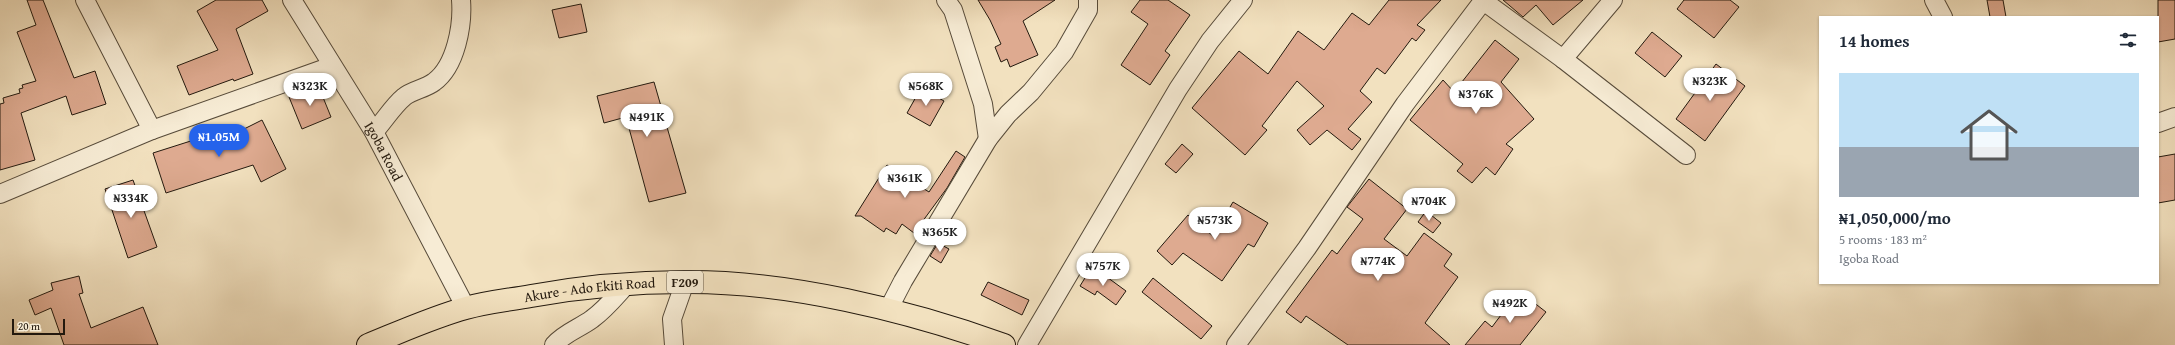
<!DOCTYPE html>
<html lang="en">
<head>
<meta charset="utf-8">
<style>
  :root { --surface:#fff; --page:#f6f6f7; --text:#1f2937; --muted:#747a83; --line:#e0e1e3; --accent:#2563eb }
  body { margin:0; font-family:"Gentium Book Plus",serif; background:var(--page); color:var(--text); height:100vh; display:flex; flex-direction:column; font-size:15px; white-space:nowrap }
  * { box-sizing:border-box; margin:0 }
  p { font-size:13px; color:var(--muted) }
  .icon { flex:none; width:22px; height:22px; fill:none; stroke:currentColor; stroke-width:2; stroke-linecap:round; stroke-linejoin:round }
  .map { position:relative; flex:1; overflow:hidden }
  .side { position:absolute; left:1819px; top:16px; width:340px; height:268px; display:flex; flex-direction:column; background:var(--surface); border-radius:0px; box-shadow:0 1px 3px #0004 }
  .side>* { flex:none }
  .scale { position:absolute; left:12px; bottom:10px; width:53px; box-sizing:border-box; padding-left:4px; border:2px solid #23190e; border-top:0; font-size:11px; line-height:14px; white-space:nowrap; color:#23190e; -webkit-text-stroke:3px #f7ecd5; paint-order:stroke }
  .price { position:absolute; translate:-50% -34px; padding:0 9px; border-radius:14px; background:#fff; color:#222; font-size:13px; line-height:26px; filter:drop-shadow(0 1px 2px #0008) }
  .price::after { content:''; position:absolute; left:50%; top:24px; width:12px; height:9px; margin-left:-6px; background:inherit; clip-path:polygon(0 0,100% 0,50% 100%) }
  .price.current { background:var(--accent); color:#fff }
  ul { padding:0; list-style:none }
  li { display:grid; align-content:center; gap:8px; height:212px; padding:0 20px }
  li+li { border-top:1px solid var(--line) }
  li span { display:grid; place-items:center; height:124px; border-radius:0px; color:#555 }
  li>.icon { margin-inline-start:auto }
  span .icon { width:72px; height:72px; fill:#fffc; stroke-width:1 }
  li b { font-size:17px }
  h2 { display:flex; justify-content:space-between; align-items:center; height:48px; padding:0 20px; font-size:17px }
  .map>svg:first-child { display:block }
  .building { fill:#deaa90; stroke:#23190e }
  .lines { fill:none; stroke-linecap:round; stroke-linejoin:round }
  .minor-casing { stroke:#574b3a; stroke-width:20 }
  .major-casing { stroke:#23190e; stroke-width:24 }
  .minor { stroke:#f7ecd5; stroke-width:18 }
  .major { stroke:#f2e1bf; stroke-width:22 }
  .labels { text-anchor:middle; stroke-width:3; stroke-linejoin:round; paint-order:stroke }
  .shield { fill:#f7ecd5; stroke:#63584a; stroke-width:1 }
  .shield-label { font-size:13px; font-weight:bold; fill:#23190e }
  .street-label { font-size:14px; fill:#23190e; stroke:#f7ecd5 }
</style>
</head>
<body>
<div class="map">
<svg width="2175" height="345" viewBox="0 0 2175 345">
  <rect width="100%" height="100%" fill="#f2e1bf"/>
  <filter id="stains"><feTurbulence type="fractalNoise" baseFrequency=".005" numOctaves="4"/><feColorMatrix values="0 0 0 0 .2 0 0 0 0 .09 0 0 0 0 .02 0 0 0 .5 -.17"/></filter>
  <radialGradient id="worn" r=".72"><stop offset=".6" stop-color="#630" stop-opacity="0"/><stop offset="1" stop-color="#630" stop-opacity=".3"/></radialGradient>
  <!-- building -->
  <g class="building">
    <polygon points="27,0 43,0 74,78 95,71 106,104 72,115 66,96 21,113 35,160 0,170 0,104 4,103 3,98 20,93 19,89 23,88 22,85 36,81 17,32 36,25"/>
    <polygon points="216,0 262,0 268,11 236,29 253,74 234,81 233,79 189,95 177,66 218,50 197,11"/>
    <polygon points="978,0 1055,0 1023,21 1038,55 1010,67 1007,59 1001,62 995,47 1001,44 990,20"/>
    <polygon points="1140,0 1168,0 1190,15 1165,51 1170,55 1150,85 1121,65 1148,24 1131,12"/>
    <polygon points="1389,0 1441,0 1417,25 1425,30 1416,41 1412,38 1385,74 1377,68 1360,91 1372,102 1348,129 1361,139 1352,150 1327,130 1310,145 1297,130 1324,106 1297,81 1262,126 1267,130 1245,155 1192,108 1239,51 1268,74 1298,31 1324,50 1352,13 1369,25"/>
    <polygon points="1503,0 1583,0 1553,25 1536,5 1523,17"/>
    <polygon points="1684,0 1730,0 1739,7 1714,38 1677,9"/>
    <polygon points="1987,0 2003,0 2006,17 1990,17"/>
    <polygon points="2158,0 2175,0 2175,39 2158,42"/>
    <polygon points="581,4 587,32 559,38 552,10"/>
    <polygon points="1652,32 1682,56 1665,77 1635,53"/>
    <polygon points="1495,40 1519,59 1501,82 1534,119 1506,144 1513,149 1495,175 1486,167 1472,183 1457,171 1463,164 1410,120 1443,80 1454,92"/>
    <polygon points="1716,64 1745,86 1705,141 1676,119"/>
    <polygon points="654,82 686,193 649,202 626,117 604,123 597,96"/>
    <polygon points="318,85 331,117 302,129 289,97"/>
    <polygon points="921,88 944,101 930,126 907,113"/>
    <polygon points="262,120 286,169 261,182 253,165 166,193 153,153 219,132 222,140"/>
    <polygon points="1182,144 1193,154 1176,173 1165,164"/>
    <polygon points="956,151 965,157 947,188 914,233 902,224 896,234 886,228 884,232 861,216 855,216 887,165 929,192"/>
    <polygon points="2175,154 2175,200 2158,203 2158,157"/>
    <polygon points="1369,179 1407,209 1384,239 1407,256 1424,233 1452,254 1444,266 1458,277 1425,323 1450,345 1348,345 1306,316 1301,323 1286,312 1332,250 1337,254 1363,219 1347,207"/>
    <polygon points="133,180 157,247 128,258 105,189"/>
    <polygon points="1233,202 1268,223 1254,247 1248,244 1222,281 1183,253 1172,265 1157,251 1188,215 1213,236"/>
    <polygon points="1426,211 1441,223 1433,233 1418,222"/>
    <polygon points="938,243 949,249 941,263 930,256"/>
    <polygon points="1100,272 1126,291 1116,305 1097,291 1095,295 1080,286 1088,273 1096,278"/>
    <polygon points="79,276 83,293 79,294 91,328 143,307 158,345 64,345 51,308 35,315 29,300 53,290 51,283"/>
    <polygon points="1153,278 1212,326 1201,339 1142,292"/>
    <polygon points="988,282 1029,300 1022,315 981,295"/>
    <polygon points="1519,291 1546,312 1520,345 1465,345 1485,321 1492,327"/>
  </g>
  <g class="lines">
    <!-- minor casing -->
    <g class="minor-casing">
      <g id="minor">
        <polyline points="85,0 152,130"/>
        <path id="s1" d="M292,0L374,132L466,308"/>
        <polyline points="946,0 953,10 983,104 988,139"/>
        <polyline points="1482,0 1563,59 1613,0"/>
        <polyline points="1934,0 1943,17"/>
        <polyline points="1563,59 1686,155"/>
        <polyline points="2158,123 2175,117"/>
        <path d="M374,132C384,121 393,106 404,97C412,90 425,89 434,82C456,66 463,25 461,0"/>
        <polyline points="0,194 152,130 332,66"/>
        <polyline points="888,310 903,281 988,139 1008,114 1031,92 1064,52 1088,10 1088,0"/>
        <path d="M554,345C564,333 580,328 592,319C606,309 616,296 628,283"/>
        <polyline points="674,345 672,319 685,282"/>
        <polyline points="1027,345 1178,89 1210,41 1243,0"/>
        <polyline points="1236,345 1307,248 1405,104 1483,1"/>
      </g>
    </g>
    <!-- major casing -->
    <g class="major-casing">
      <g id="major">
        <path id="s2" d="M368,345C400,332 433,317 466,308C487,302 509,300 531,296C581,287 632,282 684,282C787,281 907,310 1004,345"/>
      </g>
    </g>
    <!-- minor -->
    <use href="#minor" class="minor"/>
    <!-- major -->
    <use href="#major" class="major"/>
  </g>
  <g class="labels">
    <!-- shield labels -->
    <rect class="shield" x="667" y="271" width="36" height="22" rx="3"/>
    <g class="shield-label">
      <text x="685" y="287">F209</text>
    </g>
    <!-- street labels -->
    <g class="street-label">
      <text dy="5" stroke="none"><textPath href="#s1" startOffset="177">Igoba Road</textPath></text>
      <text dy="5" stroke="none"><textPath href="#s2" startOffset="230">Akure - Ado Ekiti Road</textPath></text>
    </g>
  </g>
  <rect width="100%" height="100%" filter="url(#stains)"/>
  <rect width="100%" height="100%" fill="url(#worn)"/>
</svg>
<div class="scale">20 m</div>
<b class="price" style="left:1710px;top:102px">₦323K</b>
<b class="price" style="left:310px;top:107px">₦323K</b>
<b class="price" style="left:926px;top:107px">₦568K</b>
<b class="price" style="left:1476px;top:115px">₦376K</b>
<b class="price" style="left:647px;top:138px">₦491K</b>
<b class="price current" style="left:219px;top:158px">₦1.05M</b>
<b class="price" style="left:905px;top:199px">₦361K</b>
<b class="price" style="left:131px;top:219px">₦334K</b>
<b class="price" style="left:1429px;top:222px">₦704K</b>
<b class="price" style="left:1215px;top:241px">₦573K</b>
<b class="price" style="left:940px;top:253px">₦365K</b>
<b class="price" style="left:1378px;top:282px">₦774K</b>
<b class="price" style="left:1103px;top:287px">₦757K</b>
<b class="price" style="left:1510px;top:324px">₦492K</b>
<section class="side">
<h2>14 homes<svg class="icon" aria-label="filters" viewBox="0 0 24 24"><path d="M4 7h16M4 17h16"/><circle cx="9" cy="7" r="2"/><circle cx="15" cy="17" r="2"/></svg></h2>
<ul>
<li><span style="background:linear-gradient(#bfe0f5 60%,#9aa5b1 0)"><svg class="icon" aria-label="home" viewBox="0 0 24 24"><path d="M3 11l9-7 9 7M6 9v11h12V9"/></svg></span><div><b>₦1,050,000/mo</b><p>5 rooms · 183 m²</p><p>Igoba Road</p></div></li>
</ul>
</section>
</div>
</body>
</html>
